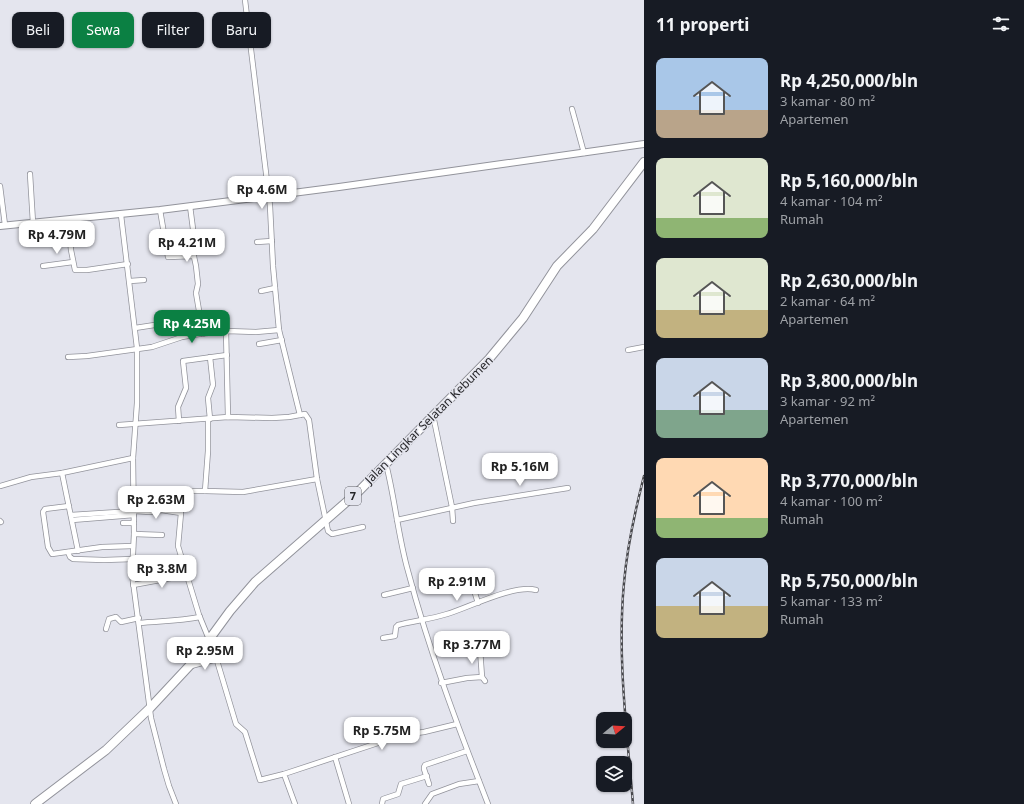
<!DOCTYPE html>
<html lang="id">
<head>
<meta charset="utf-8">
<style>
  :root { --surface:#171b24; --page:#242831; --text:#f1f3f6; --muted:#9ea1a6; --accent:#0b8043 }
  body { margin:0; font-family:"Noto Sans",sans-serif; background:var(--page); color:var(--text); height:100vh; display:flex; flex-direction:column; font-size:15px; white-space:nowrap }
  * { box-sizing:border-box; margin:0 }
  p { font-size:13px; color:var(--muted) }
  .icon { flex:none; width:22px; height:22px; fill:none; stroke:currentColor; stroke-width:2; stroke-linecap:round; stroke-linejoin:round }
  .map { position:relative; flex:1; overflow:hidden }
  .drawer { display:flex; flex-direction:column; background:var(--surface); width:380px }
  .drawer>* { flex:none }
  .guide { position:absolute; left:12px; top:12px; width:380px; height:36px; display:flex; gap:8px }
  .needle { width:26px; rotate:72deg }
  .tools { position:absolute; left:596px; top:712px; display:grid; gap:8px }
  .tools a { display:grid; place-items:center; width:36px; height:36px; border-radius:8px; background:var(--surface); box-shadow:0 1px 3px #0004; font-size:20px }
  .price { position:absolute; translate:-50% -34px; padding:0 9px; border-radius:8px; background:#fff; color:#222; font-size:13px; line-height:26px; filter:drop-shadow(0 1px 2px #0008) }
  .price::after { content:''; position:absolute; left:50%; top:24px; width:12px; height:9px; margin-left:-6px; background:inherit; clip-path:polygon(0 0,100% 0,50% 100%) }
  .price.current { background:var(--accent); color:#fff }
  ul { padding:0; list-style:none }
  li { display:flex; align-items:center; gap:12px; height:100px; padding:0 12px }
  li span { display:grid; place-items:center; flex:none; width:112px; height:80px; border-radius:8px; color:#555 }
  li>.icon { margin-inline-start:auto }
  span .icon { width:48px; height:48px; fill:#fffc; stroke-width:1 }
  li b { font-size:17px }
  h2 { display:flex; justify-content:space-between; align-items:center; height:48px; padding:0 12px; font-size:17px }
  .pill { padding:0 14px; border-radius:8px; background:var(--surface); box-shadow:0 1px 3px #0004; font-size:14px; line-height:36px }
  .pill.current { background:var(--accent); color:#fff }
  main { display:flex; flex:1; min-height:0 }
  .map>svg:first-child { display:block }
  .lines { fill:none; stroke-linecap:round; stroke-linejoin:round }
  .street-casing { stroke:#92939b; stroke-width:6 }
  .secondary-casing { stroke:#92939b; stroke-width:8 }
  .highway-casing { stroke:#92939b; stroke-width:10 }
  .street { stroke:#fff; stroke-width:4.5 }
  .secondary { stroke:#fff; stroke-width:6 }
  .highway { stroke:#fff; stroke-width:8 }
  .rail-casing { stroke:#47474b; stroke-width:2.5 }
  .rail { stroke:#e4e5ee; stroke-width:1; stroke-dasharray:3; stroke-linecap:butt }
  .labels { text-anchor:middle; stroke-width:3; stroke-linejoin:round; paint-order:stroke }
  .shield { fill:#e4e5ee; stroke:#5f5f64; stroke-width:1 }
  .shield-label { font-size:11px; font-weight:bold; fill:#262629 }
  .street-label { font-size:12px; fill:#262629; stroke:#e4e5ee }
</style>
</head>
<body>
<main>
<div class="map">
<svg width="644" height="804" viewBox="0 0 644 804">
  <rect width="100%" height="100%" fill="#e4e5ee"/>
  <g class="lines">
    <!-- street casing -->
    <g class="street-casing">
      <g id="street">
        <polyline points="245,0 270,206 273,266 279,330 300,415"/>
        <polyline points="572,109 584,153"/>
        <polyline points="30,174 33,223"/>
        <polyline points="0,186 5,225"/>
        <polyline points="190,206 193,229 190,238 196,266 198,284 196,293 203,334"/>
        <polyline points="160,210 168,257 194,256"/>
        <polyline points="121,215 137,348 137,403 133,458 134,534 132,574 151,718 164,769 169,786 176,804"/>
        <polyline points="68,220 71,250 75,270 87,270 128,264"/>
        <polyline points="257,242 272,241"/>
        <polyline points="43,266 73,262"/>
        <polyline points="130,281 144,280"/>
        <polyline points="261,291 275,288"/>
        <polyline points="135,328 200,318"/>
        <polyline points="226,331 228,417"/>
        <polyline points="259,344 282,340"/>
        <polyline points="628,350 644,347"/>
        <polyline points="68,357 87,356 152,347 182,337 199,334 227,331 256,332 279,330"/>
        <polyline points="433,415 452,507 453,521"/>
        <polyline points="208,419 208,451 205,491 243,492 317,479"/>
        <polyline points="210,419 208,398 213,385 210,357"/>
        <polyline points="179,421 178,407 186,388 183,361 227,355"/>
        <polyline points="119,425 228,417 272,418 289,417 305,414 309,420 317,479 328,531 332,534 363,527"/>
        <path d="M386,464C395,499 398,536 408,571C429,651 458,727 488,804"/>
        <polyline points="62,473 78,551"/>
        <polyline points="0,486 31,477 62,473 133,458"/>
        <polyline points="134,494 176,491 205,491"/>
        <polyline points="69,506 45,509 43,512 48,547 52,554 102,547 133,546"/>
        <polyline points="71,515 134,511 150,512 161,510 181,513 178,546 199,615 215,654 236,724 245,732 260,780 284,774"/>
        <polyline points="72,520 134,515"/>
        <polyline points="397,520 474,503 568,488"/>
        <polyline points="0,521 1,522"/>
        <polyline points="123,523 134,523"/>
        <polyline points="134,534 162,535"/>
        <polyline points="68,552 70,557 73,559 104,560 133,559"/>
        <polyline points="133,585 187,575"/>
        <polyline points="474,590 478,603"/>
        <polyline points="384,595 413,588"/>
        <path d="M139,623C160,621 180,621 200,617"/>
        <polyline points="106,629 109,619 116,617 121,622 139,618"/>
        <path d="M383,638L395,636L396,627L398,625C414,621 431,619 447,614C470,607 514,584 536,590"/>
        <polyline points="480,649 482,677"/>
        <polyline points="191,666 217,659"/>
        <polyline points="441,683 467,678 482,677 485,681"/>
        <polyline points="335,757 349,804"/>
        <polyline points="429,784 424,769 424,767 425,765 467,751"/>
        <polyline points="295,804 284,774 402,735 424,732 457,724"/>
        <polyline points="382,804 383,799 398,794 401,784 427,776"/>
        <polyline points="425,804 432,794 459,784 479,781"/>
      </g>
    </g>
    <!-- secondary casing -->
    <g class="secondary-casing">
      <polyline id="secondary" points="0,226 160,210 339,187 644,144"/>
    </g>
    <!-- highway casing -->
    <g class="highway-casing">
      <polyline id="highway" points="35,804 106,750 150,708 192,663 230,611 255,582 359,491 489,359 523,318 557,266 593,229 644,162"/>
    </g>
    <!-- street -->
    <use href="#street" class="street"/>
    <!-- secondary -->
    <use href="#secondary" class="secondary"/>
    <!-- highway -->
    <use href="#highway" class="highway"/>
    <!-- rail casing -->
    <g class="rail-casing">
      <path id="rail" d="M633,804C627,731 617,656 624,583C627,547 635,511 644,476"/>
    </g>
    <!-- rail -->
    <use href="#rail" class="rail"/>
  </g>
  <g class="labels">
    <!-- shield labels -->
    <rect class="shield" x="345" y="487" width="16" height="18" rx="3"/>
    <g class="shield-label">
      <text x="353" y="500">7</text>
    </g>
    <!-- street labels -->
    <g class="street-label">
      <text transform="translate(429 420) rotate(-45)" y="4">Jalan Lingkar Selatan Kebumen</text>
    </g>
  </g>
</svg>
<div class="tools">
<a><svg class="needle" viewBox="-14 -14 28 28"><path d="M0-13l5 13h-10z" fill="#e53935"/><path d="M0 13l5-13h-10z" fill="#9ea1a6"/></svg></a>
<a><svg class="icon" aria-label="layers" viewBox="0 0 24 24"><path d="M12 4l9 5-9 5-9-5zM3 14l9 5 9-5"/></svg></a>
</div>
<b class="price" style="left:262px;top:210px">Rp 4.6M</b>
<b class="price" style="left:57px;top:255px">Rp 4.79M</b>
<b class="price" style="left:187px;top:263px">Rp 4.21M</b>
<b class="price current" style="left:192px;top:344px">Rp 4.25M</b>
<b class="price" style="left:520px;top:487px">Rp 5.16M</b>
<b class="price" style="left:156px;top:520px">Rp 2.63M</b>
<b class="price" style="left:162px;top:589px">Rp 3.8M</b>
<b class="price" style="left:457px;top:602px">Rp 2.91M</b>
<b class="price" style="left:472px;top:665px">Rp 3.77M</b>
<b class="price" style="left:205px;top:671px">Rp 2.95M</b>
<b class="price" style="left:382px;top:751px">Rp 5.75M</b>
<div class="guide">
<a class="pill">Beli</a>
<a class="pill current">Sewa</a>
<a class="pill">Filter</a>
<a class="pill">Baru</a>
</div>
</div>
<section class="drawer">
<h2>11 properti<svg class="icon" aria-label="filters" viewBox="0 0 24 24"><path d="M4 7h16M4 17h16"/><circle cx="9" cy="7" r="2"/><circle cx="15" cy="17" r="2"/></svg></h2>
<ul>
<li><span style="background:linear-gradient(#a9c7e8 65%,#b9a48a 0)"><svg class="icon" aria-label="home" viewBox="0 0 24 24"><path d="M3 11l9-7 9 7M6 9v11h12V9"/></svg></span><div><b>Rp 4,250,000/bln</b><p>3 kamar · 80 m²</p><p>Apartemen</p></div></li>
<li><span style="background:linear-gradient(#dfe7d0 75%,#8fb573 0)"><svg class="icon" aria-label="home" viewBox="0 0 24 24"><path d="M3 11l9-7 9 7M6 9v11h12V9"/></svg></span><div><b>Rp 5,160,000/bln</b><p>4 kamar · 104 m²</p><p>Rumah</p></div></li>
<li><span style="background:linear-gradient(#dfe7d0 65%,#c2b280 0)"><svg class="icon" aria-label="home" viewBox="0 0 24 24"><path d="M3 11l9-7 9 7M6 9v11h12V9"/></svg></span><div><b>Rp 2,630,000/bln</b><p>2 kamar · 64 m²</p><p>Apartemen</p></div></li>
<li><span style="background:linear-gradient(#c9d6e8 65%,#7fa58c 0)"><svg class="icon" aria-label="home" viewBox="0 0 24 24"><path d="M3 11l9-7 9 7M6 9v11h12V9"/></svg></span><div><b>Rp 3,800,000/bln</b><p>3 kamar · 92 m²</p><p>Apartemen</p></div></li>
<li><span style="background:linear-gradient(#ffd9b3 75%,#8fb573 0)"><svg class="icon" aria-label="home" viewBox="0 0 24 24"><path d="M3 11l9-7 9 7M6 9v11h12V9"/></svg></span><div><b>Rp 3,770,000/bln</b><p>4 kamar · 100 m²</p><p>Rumah</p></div></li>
<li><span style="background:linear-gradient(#c9d6e8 60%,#c2b280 0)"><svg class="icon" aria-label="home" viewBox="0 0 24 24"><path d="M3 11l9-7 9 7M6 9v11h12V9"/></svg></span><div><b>Rp 5,750,000/bln</b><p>5 kamar · 133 m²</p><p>Rumah</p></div></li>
</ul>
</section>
</main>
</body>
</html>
